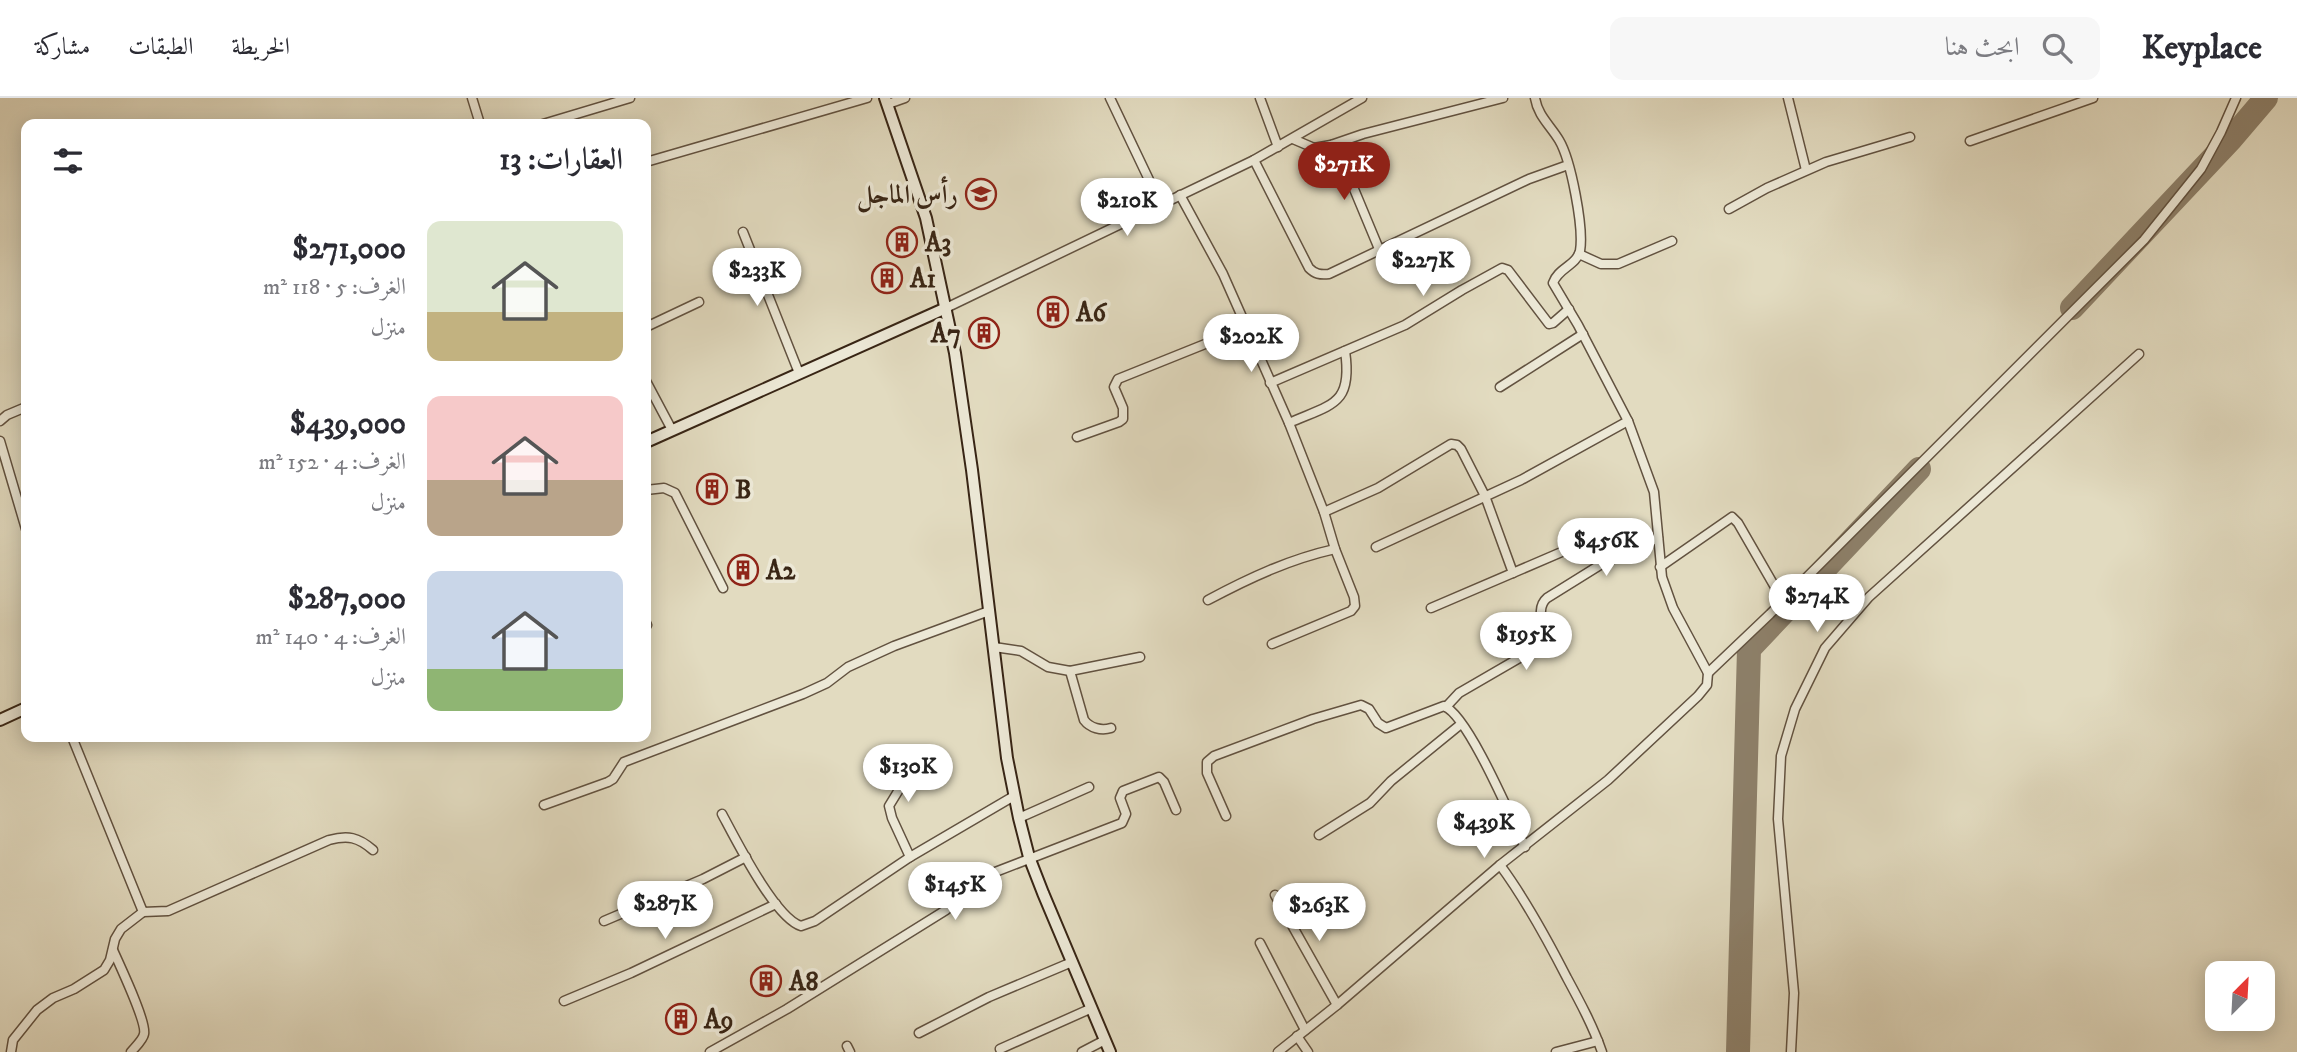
<!DOCTYPE html>
<html lang="ar">
<head>
<meta charset="utf-8">
<style>
  :root { --surface:#fff; --page:#f7f7f7; --text:#2b2b33; --muted:#7c7c81; --line:#e1e1e2; --accent:#8f2418 }
  body { margin:0; font-family:"IM FELL DW Pica",Amiri,serif; background:var(--page); color:var(--text); direction:rtl; height:100vh; display:flex; flex-direction:column; font-size:26px; white-space:nowrap }
  * { box-sizing:border-box; margin:0 }
  p { font-size:23px; color:var(--muted) }
  .icon { flex:none; width:38px; height:38px; fill:none; stroke:currentColor; stroke-width:2; stroke-linecap:round; stroke-linejoin:round }
  .map { position:relative; flex:1; overflow:hidden; direction:ltr }
  .panel { position:absolute; left:21px; top:21px; width:630px; height:623px; display:flex; flex-direction:column; background:var(--surface); border-radius:14px; box-shadow:0 4px 18px #0003; direction:rtl }
  .panel>* { flex:none }
  .needle { width:46px; rotate:24deg }
  .buttons { position:absolute; left:2205px; top:863px; display:grid; gap:14px }
  .buttons a { display:grid; place-items:center; width:70px; height:70px; border-radius:14px; background:var(--surface); box-shadow:0 4px 18px #0003; font-size:35px }
  .price { position:absolute; translate:-50% -60px; padding:0 16px; border-radius:24px; background:#fff; color:#222; font-size:23px; line-height:46px; filter:drop-shadow(0 2px 4px #0008) }
  .price::after { content:''; position:absolute; left:50%; top:42px; width:21px; height:16px; margin-left:-10px; background:inherit; clip-path:polygon(0 0,100% 0,50% 100%) }
  .price.active { background:var(--accent); color:#fff }
  ul { padding:0; list-style:none }
  li { display:flex; align-items:center; gap:21px; height:175px; padding:0 28px }
  li span { display:grid; place-items:center; flex:none; width:196px; height:140px; border-radius:14px; color:#555 }
  li>.icon { margin-inline-start:auto }
  span .icon { width:84px; height:84px; fill:#fffc; stroke-width:1 }
  li b { font-size:30px }
  h2 { display:flex; justify-content:space-between; align-items:center; height:84px; padding:0 28px; font-size:30px }
  header { display:flex; align-items:center; gap:42px; box-sizing:border-box; height:98px; padding:0 35px; background:var(--surface); border-bottom:2px solid var(--line) }
  header strong { font-size:33px }
  nav { display:flex; gap:38px; margin-inline-start:auto; font-size:24px }
  .search { width:490px; height:63px; background:var(--page); display:flex; align-items:center; gap:18px; box-sizing:border-box; padding:0 24px; border-radius:14px; color:var(--muted); font-size:26px }
  .map>svg:first-child { display:block }
  .lines { fill:none; stroke-linecap:round; stroke-linejoin:round }
  .taxiway { stroke:#8d806a; stroke-width:24 }
  .street-casing { stroke:#625240; stroke-width:11 }
  .secondary-casing { stroke:#382515; stroke-width:14 }
  .street { stroke:#ece8d6; stroke-width:8 }
  .secondary { stroke:#ece8d6; stroke-width:10 }
  .labels { text-anchor:middle; stroke-width:7; stroke-linejoin:round; paint-order:stroke }
  .poi-label { font-size:26px; font-weight:bold; fill:#382515; stroke:#ece8d6; text-anchor:start }
</style>
</head>
<body>
<header>
<strong>Keyplace</strong>
<div class="search"><svg class="icon" aria-label="search" viewBox="0 0 24 24"><circle cx="10" cy="10" r="6"/><path d="M15 15l6 6"/></svg>ابحث هنا</div>
<nav><a>الخريطة</a><a>الطبقات</a><a>مشاركة</a></nav>
</header>
<div class="map">
<svg width="2297" height="954" viewBox="0 0 2297 954">
  <rect width="100%" height="100%" fill="#e2dbc0"/>
  <filter id="stains"><feTurbulence type="fractalNoise" baseFrequency=".00286" numOctaves="4"/><feColorMatrix values="0 0 0 0 .2 0 0 0 0 .09 0 0 0 0 .02 0 0 0 .5 -.17"/></filter>
  <radialGradient id="worn" r=".72"><stop offset=".6" stop-color="#630" stop-opacity="0"/><stop offset="1" stop-color="#630" stop-opacity=".3"/></radialGradient>
  <g class="lines">
    <!-- taxiway -->
    <g class="taxiway">
      <polyline points="2072,210 2231,41 2266,0"/>
      <polyline points="1738,954 1749,551 1919,371"/>
    </g>
    <!-- street casing -->
    <g class="street-casing">
      <g id="street">
        <polyline points="472,0 480,26"/>
        <polyline points="1110,0 1161,107"/>
        <polyline points="1260,0 1278,49"/>
        <polyline points="1788,0 1806,72"/>
        <polyline points="888,6 905,0"/>
        <polyline points="543,26 630,0"/>
        <polyline points="1293,41 1314,50 1331,47 1363,36 1503,0"/>
        <polyline points="1970,43 2093,0"/>
        <polyline points="1331,47 1354,91 1379,151"/>
        <path d="M1254,62L1309,170C1315,176 1320,177 1329,176L1529,81L1568,67"/>
        <polyline points="646,64 867,0"/>
        <polyline points="1180,97 1223,176 1289,325 1324,414 1335,451 1354,499 1355,508 1351,513 1272,546"/>
        <polyline points="1729,111 1767,90 1826,64 1910,39"/>
        <polyline points="743,134 799,275"/>
        <polyline points="1579,156 1601,166 1618,166 1672,143"/>
        <polyline points="946,210 1254,62 1362,0"/>
        <polyline points="646,229 699,204"/>
        <polyline points="646,283 672,332"/>
        <polyline points="1270,285 1405,227 1462,192 1502,170 1508,172 1549,226 1553,225 1569,211"/>
        <polyline points="1500,289 1583,236"/>
        <polyline points="0,323 7,317 26,309"/>
        <path d="M1289,325C1332,306 1353,307 1345,253"/>
        <polyline points="1077,339 1119,324 1123,321 1123,310 1114,289 1118,281 1245,230"/>
        <polyline points="0,343 26,431"/>
        <polyline points="646,392 664,390 675,395 723,490"/>
        <polyline points="1324,414 1378,390 1451,346 1457,347 1461,351 1485,398 1513,475"/>
        <polyline points="1376,449 1521,382 1628,323"/>
        <polyline points="1660,469 1732,419 1738,425 1783,503"/>
        <path d="M1208,502C1249,480 1290,461 1335,451"/>
        <polyline points="1431,510 1564,453"/>
        <polyline points="646,525 647,527"/>
        <polyline points="994,549 1021,553 1048,569 1070,573 1140,559"/>
        <path d="M1070,573L1084,622C1090,630 1101,633 1111,630"/>
        <polyline points="1708,575 1770,516 2144,142 2201,71 2221,34 2236,0"/>
        <path d="M1446,609L1459,595L1545,545C1546,530 1534,511 1547,500L1600,467L1658,440"/>
        <path d="M72,639L143,814L168,813L329,742C348,737 358,739 373,752"/>
        <polyline points="544,707 608,684 613,681 624,664 803,596 827,585 848,569 894,548 989,513"/>
        <path d="M722,716C736,742 775,820 801,828L815,823L910,759L1014,698"/>
        <path d="M1226,718L1207,675V664L1214,658L1313,621L1361,607L1369,611L1378,625L1386,630L1444,608C1468,617 1512,722 1525,749"/>
        <polyline points="1019,720 1089,689"/>
        <polyline points="1319,737 1370,705 1391,683 1461,626"/>
        <polyline points="910,759 892,720 889,708 900,690 914,652"/>
        <path d="M1500,767C1526,802 1547,841 1567,880C1580,904 1593,928 1602,954"/>
        <polyline points="1275,797 1337,907"/>
        <polyline points="604,823 703,781 746,759"/>
        <polyline points="1260,845 1305,932"/>
        <path d="M113,852C119,866 147,924 144,936C143,942 135,949 131,954"/>
        <polyline points="564,903 631,875 776,806"/>
        <polyline points="919,935 989,899 1072,864"/>
        <polyline points="1297,938 1308,954"/>
        <polyline points="847,948 850,954"/>
        <polyline points="1000,951 1092,910"/>
        <polyline points="11,954 13,942 37,912 53,900 74,891 104,872 110,862 115,841 121,831 143,814"/>
        <path d="M710,954L787,911L946,812C957,804 960,790 972,783L1122,725L1126,716L1120,700L1123,693L1159,679L1164,684L1176,712"/>
        <polyline points="1082,954 1105,942"/>
        <path d="M1278,954L1337,907L1500,767L1608,682L1698,598L1707,587L1708,575L1673,510L1662,479L1654,394L1628,323L1578,227L1553,185C1558,170 1576,168 1580,153C1584,130 1571,62 1559,42C1550,27 1538,18 1535,0"/>
        <polyline points="1556,954 1598,943"/>
        <polyline points="1791,954 1794,895 1778,721 1781,658 1795,611 1825,550 1869,499 2139,256"/>
      </g>
    </g>
    <!-- secondary casing -->
    <g class="secondary-casing">
      <g id="secondary">
        <polyline points="885,0 926,120 955,255 972,372 1007,660 1019,720 1029,759 1043,795 1110,954"/>
        <polyline points="646,344 946,210"/>
        <polyline points="0,622 26,610"/>
      </g>
    </g>
    <!-- street -->
    <use href="#street" class="street"/>
    <!-- secondary -->
    <use href="#secondary" class="secondary"/>
  </g>
  <!-- icons -->
  <defs>
    <g id="school-ring" transform="scale(1.575)"><circle r="9.5" fill="#ece8d6" stroke="#8f2418" stroke-width="1.5"/><path d="M0-5L7-2L0 1L-7-2ZM-4 1L0 2.5L4 1V4Q0 6-4 4Z" fill="#8f2418"/></g>
    <g id="building-ring" transform="scale(1.575)"><circle r="9.5" fill="#ece8d6" stroke="#8f2418" stroke-width="1.5"/><path d="M-4-6H4V6H1V3H-1V6H-4ZM-2.5-4.3h1.7v1.8h-1.7ZM.8-4.3h1.7v1.8H.8ZM-2.5-1h1.7V.8h-1.7ZM.8-1h1.7V.8H.8Z" fill="#8f2418"/></g>
  </defs>
  <g fill-rule="evenodd">
    <use href="#school-ring" x="981" y="96"/>
    <use href="#building-ring" x="902" y="144"/>
    <use href="#building-ring" x="887" y="180"/>
    <use href="#building-ring" x="1053" y="214"/>
    <use href="#building-ring" x="984" y="235"/>
    <use href="#building-ring" x="712" y="391"/>
    <use href="#building-ring" x="743" y="472"/>
    <use href="#building-ring" x="766" y="883"/>
    <use href="#building-ring" x="681" y="921"/>
  </g>
  <g class="labels">
    <!-- poi labels -->
    <g class="poi-label">
      <text x="958" y="105" text-anchor="end">رأس الماجل</text>
      <text x="925" y="153">A3</text>
      <text x="910" y="189">A1</text>
      <text x="1076" y="223">A6</text>
      <text x="961" y="244" text-anchor="end">A7</text>
      <text x="735" y="400">B</text>
      <text x="766" y="481">A2</text>
      <text x="789" y="892">A8</text>
      <text x="704" y="930">A9</text>
    </g>
  </g>
  <rect width="100%" height="100%" filter="url(#stains)"/>
  <rect width="100%" height="100%" fill="url(#worn)"/>
</svg>
<div class="buttons">
<a><svg class="needle" viewBox="-14 -14 28 28"><path d="M0-13l5 13h-10z" fill="#e53935"/><path d="M0 13l5-13h-10z" fill="#7c7c81"/></svg></a>
</div>
<b class="price active" style="left:1344px;top:104px">$271K</b>
<b class="price" style="left:1127px;top:140px">$210K</b>
<b class="price" style="left:1423px;top:200px">$227K</b>
<b class="price" style="left:757px;top:210px">$233K</b>
<b class="price" style="left:1251px;top:276px">$202K</b>
<b class="price" style="left:1606px;top:480px">$456K</b>
<b class="price" style="left:1817px;top:536px">$274K</b>
<b class="price" style="left:1526px;top:574px">$195K</b>
<b class="price" style="left:908px;top:706px">$130K</b>
<b class="price" style="left:1484px;top:762px">$439K</b>
<b class="price" style="left:955px;top:824px">$145K</b>
<b class="price" style="left:665px;top:843px">$287K</b>
<b class="price" style="left:1319px;top:845px">$263K</b>
<section class="panel">
<h2>العقارات: 13<svg class="icon" aria-label="filters" viewBox="0 0 24 24"><path d="M4 7h16M4 17h16"/><circle cx="9" cy="7" r="2"/><circle cx="15" cy="17" r="2"/></svg></h2>
<ul>
<li><span style="background:linear-gradient(#dfe7d0 65%,#c2b280 0)"><svg class="icon" aria-label="home" viewBox="0 0 24 24"><path d="M3 11l9-7 9 7M6 9v11h12V9"/></svg></span><div><b>$271,000</b><p>الغرف: 5 · 118 m²</p><p>منزل</p></div></li>
<li><span style="background:linear-gradient(#f6c9c9 60%,#b9a48a 0)"><svg class="icon" aria-label="home" viewBox="0 0 24 24"><path d="M3 11l9-7 9 7M6 9v11h12V9"/></svg></span><div><b>$439,000</b><p>الغرف: 4 · 152 m²</p><p>منزل</p></div></li>
<li><span style="background:linear-gradient(#c9d6e8 70%,#8fb573 0)"><svg class="icon" aria-label="home" viewBox="0 0 24 24"><path d="M3 11l9-7 9 7M6 9v11h12V9"/></svg></span><div><b>$287,000</b><p>الغرف: 4 · 140 m²</p><p>منزل</p></div></li>
</ul>
</section>
</div>
</body>
</html>
